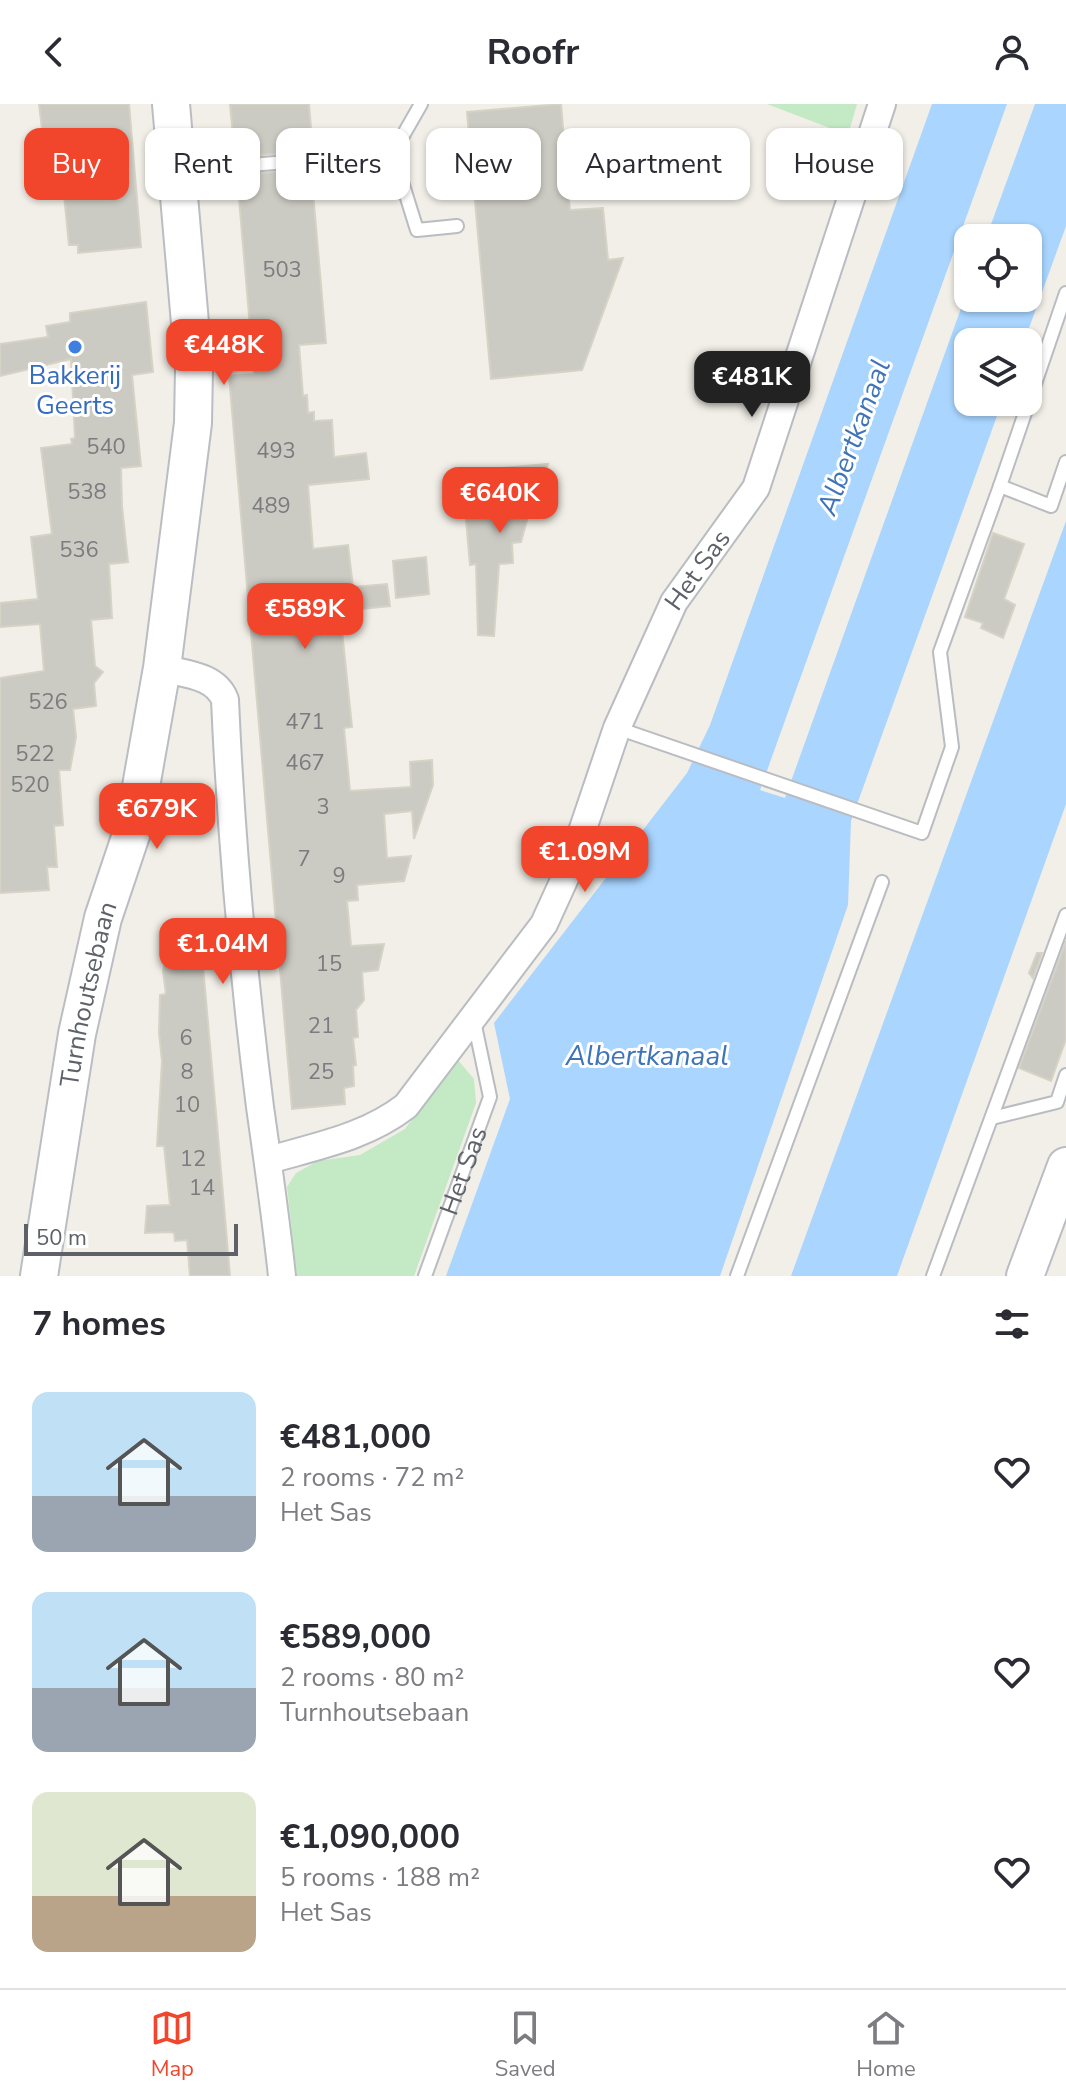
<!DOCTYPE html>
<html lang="en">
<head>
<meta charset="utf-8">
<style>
  :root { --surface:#fff; --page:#f7f7f7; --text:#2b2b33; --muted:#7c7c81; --line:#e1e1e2; --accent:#f2462c }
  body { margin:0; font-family:"Nunito Sans",sans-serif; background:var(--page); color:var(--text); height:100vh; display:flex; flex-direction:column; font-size:30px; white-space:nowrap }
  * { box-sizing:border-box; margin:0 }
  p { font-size:26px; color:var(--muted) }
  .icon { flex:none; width:44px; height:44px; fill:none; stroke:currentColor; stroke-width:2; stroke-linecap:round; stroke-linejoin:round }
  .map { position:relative; height:1172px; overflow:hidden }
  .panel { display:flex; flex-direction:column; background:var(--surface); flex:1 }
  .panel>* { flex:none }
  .hud { position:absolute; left:24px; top:24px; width:1018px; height:72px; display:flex; gap:16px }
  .buttons { position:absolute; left:954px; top:120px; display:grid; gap:16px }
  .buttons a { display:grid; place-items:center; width:88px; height:88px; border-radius:16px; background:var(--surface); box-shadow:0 2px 6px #0004; font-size:40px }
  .scale { position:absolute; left:24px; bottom:20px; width:214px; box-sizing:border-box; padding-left:8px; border:4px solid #5e6268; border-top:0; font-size:22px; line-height:28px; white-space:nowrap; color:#5e6268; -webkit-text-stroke:6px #fff; paint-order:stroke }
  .price { position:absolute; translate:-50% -68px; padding:0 18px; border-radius:16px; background:var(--accent); color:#fff; font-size:26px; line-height:52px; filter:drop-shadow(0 2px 4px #0008) }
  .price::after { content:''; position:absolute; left:50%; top:48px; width:24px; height:18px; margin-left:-12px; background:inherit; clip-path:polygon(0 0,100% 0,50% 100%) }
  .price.current { background:#222; color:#fff }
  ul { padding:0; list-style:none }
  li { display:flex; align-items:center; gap:24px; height:200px; padding:0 32px }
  li span { display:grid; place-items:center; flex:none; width:224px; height:160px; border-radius:16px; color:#555 }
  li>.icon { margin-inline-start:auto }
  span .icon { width:96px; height:96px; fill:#fffc; stroke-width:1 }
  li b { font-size:34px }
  h2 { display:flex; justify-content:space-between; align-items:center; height:96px; padding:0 32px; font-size:34px }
  .tag { padding:0 28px; border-radius:16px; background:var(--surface); box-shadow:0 2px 6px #0004; font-size:28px; line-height:72px }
  .tag.current { background:var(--accent); color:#fff }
  header { display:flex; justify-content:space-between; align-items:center; height:104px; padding:0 32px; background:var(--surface); font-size:36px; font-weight:700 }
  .tab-bar { display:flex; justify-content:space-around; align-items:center; height:112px; border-top:2px solid var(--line); background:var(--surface); font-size:22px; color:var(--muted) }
  .tab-bar a { display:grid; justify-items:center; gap:4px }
  .tab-bar .current { color:var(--accent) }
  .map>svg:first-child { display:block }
  .green { fill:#c3e9c5 }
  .water { fill:#a9d5ff }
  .building { fill:#cccbc3; stroke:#d6d2c5; stroke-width:2 }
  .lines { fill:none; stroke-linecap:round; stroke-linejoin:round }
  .lane-casing { stroke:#b9bcc1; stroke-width:16 }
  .street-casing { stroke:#b9bcc1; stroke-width:30 }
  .secondary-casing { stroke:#babdc3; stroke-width:40 }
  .lane { stroke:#fff; stroke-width:12 }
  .street { stroke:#fff; stroke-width:26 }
  .secondary { stroke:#fff; stroke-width:36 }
  .shop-dot { fill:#3f7fe0; stroke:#fff; stroke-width:3 }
  .labels { text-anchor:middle; stroke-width:6; stroke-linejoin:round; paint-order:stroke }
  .number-label { font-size:22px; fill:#7a7c7f }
  .shop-label { font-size:26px; fill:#366cbe; stroke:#fff }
  .street-label { font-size:26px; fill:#5e6268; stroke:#fff }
  .water-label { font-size:28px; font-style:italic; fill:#3f74b8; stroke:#fff }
</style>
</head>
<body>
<header><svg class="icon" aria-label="back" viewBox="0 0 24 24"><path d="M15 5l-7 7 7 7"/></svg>Roofr<svg class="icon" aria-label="person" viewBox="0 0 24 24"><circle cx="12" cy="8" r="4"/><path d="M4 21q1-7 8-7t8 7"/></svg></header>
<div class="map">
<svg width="1066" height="1172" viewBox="0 0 1066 1172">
  <rect width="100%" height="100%" fill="#f1efe7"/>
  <!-- green -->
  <g class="green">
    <polygon points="767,0 857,0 848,31"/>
    <polygon points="457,955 474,975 476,999 414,1172 297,1172 287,1083 296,1069 318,1057 360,1051 405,1025"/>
  </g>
  <!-- water -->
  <g class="water">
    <polygon points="932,0 1007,0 760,686 785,694 968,185 968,194 1028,194 1028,134 986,134 1035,0 1066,0 1066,122 1024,238 968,238 968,298 1002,298 851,717 848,801 720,1172 446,1172 510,995 494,919 687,669 710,621"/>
    <polygon points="1066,417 1066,700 897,1172 791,1172"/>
  </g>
  <!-- building -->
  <g class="building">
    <polygon points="39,0 129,0 141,143 78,149 78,141 69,141 62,71 52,73 47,42 44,42"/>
    <polygon points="230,0 309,0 312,37 309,37 310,47 235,53"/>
    <polygon points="561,0 570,106 603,104 608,156 623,154 582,266 491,275 467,8"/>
    <polygon points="311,65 326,239 299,241 303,292 307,291 308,309 314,308 314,317 332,316 334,353 366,349 369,375 308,381 313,445 348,441 353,483 387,480 390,502 340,507 352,623 344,624 350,687 411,683 410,658 432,656 433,681 414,735 412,707 384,710 387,754 411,752 404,777 357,781 358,796 347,797 351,842 384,840 378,866 362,868 364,896 356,906 358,933 353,934 356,961 353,962 354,982 344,984 345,1000 292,1005 229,272 254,270 237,71"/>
    <polygon points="146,198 153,268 132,271 141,362 121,364 122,402 128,458 109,460 112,514 91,516 95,562 103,568 94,579 96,602 73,605 76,633 70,666 59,666 63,721 54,722 57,763 47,763 49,786 0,789 0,574 44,567 40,520 0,523 0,499 38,495 31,433 52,430 41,344 72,340 71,335 75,334 71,255 0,272 0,240 48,233 46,222 70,218 70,209"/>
    <polygon points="548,360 536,394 533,394 521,438 512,439 513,459 499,460 494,532 478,531 476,460 470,461 465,404 495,401 493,390 504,388 502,364"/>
    <polygon points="993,429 1024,440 1004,495 1015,501 1003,534 981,524 983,519 965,513"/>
    <polygon points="426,453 429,490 396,494 393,457"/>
    <polygon points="1066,837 1066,935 1051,977 1019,964"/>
    <polygon points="201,840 217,1020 230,1172 190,1172 187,1136 175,1137 174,1129 170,1128 145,1129 147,1102 170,1101 164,1042 157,1042 162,957 159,929 160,891 166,890 163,867 167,850"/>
    <polygon points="1037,849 1042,849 1033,874 1029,869"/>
  </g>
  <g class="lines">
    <!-- lane casing -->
    <g class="lane-casing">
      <g id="lane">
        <polyline points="393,49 421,0"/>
        <polyline points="179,67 393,49 417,126 457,122"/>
        <polyline points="1000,382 1051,402 1066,358"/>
        <polyline points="617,624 922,729 952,643 940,548 1000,382 1066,189"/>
        <polyline points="992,1014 1057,998 1066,971"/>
        <path id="s1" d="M425,1172L490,993L474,917"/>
        <polyline points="737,1172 882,778"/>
        <polyline points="933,1172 1066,811"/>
      </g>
    </g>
    <!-- street casing -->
    <g class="street-casing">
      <g id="street">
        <path d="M162,564C184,570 216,571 225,596C231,731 243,868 260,1003C268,1059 276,1115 282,1172"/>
        <path id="s2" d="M269,1056C317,1042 366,1033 406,1002L544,820L570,763L617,624L674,498L756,384L882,0"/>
      </g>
    </g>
    <!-- secondary casing -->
    <g class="secondary-casing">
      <g id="secondary">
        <path id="s3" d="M39,1172L77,930L103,814L134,722L162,564L193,319L194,265L171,0"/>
        <polyline points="1025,1172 1066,1062"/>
      </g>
    </g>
    <!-- lane -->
    <use href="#lane" class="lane"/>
    <!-- street -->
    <use href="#street" class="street"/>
    <!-- secondary -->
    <use href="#secondary" class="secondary"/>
  </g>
  <!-- markers -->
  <circle class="shop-dot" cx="75" cy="243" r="8"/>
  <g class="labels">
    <!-- number labels -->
    <g class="number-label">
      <text x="282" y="173">503</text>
      <text x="106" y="350">540</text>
      <text x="276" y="354">493</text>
      <text x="87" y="395">538</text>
      <text x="271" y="409">489</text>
      <text x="79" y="453">536</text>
      <text x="48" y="605">526</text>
      <text x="305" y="625">471</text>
      <text x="35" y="657">522</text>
      <text x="305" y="666">467</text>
      <text x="30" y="688">520</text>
      <text x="323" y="710">3</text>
      <text x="304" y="762">7</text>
      <text x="339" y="779">9</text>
      <text x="329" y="867">15</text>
      <text x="321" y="929">21</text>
      <text x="186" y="941">6</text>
      <text x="187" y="975">8</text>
      <text x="321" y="975">25</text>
      <text x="187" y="1008">10</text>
      <text x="193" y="1062">12</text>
      <text x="202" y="1091">14</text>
    </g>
    <!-- shop labels -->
    <g class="shop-label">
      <text x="75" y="280">Bakkerij<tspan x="75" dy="30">Geerts</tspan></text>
    </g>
    <!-- street labels -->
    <g class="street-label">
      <text dy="9" stroke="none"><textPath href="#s2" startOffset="764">Het Sas</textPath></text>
      <text dy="9" stroke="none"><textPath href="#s3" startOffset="286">Turnhoutsebaan</textPath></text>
      <text dy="9" stroke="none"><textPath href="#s1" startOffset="112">Het Sas</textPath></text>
    </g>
    <!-- water labels -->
    <g class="water-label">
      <text transform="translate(853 333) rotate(-70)" y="10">Albertkanaal</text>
      <text x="647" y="961">Albertkanaal</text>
    </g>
  </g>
</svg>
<div class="buttons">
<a><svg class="icon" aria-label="locate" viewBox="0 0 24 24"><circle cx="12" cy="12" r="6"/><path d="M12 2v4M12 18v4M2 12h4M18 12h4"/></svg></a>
<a><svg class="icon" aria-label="layers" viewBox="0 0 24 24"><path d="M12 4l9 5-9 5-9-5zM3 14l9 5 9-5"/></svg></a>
</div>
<div class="scale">50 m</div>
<b class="price" style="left:224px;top:283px">€448K</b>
<b class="price current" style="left:752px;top:315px">€481K</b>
<b class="price" style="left:500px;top:431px">€640K</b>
<b class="price" style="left:305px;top:547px">€589K</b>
<b class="price" style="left:157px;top:747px">€679K</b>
<b class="price" style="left:585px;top:790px">€1.09M</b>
<b class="price" style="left:223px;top:882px">€1.04M</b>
<div class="hud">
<a class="tag current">Buy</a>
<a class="tag">Rent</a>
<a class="tag">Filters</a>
<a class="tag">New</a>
<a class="tag">Apartment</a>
<a class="tag">House</a>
</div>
</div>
<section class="panel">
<h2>7 homes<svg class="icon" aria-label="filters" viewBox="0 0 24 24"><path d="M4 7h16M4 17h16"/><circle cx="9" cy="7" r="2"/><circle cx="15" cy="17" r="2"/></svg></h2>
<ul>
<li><span style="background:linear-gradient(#bfe0f5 65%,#9aa5b1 0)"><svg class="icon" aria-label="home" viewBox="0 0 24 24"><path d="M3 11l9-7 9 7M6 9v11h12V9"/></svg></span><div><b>€481,000</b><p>2 rooms · 72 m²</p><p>Het Sas</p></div><svg class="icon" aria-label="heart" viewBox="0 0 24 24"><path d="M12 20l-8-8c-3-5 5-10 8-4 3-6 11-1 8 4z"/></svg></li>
<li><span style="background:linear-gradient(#bfe0f5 60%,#9aa5b1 0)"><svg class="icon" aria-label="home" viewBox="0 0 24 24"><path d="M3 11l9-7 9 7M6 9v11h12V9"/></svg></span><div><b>€589,000</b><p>2 rooms · 80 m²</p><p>Turnhoutsebaan</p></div><svg class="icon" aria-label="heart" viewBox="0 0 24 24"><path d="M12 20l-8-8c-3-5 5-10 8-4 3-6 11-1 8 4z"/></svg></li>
<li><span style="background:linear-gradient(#dfe7d0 65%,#b9a48a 0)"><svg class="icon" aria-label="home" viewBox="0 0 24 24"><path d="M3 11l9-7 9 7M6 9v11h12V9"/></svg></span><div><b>€1,090,000</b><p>5 rooms · 188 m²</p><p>Het Sas</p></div><svg class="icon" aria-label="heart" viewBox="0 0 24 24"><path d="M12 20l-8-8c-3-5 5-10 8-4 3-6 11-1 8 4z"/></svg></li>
</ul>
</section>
<nav class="tab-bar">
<a class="current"><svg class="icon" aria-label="map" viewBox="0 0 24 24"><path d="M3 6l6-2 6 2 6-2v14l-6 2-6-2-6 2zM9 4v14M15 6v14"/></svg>Map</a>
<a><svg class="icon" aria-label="saved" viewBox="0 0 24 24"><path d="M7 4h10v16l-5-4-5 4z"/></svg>Saved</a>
<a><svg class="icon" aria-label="home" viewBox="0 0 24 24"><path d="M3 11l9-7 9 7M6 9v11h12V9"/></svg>Home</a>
</nav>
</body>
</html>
